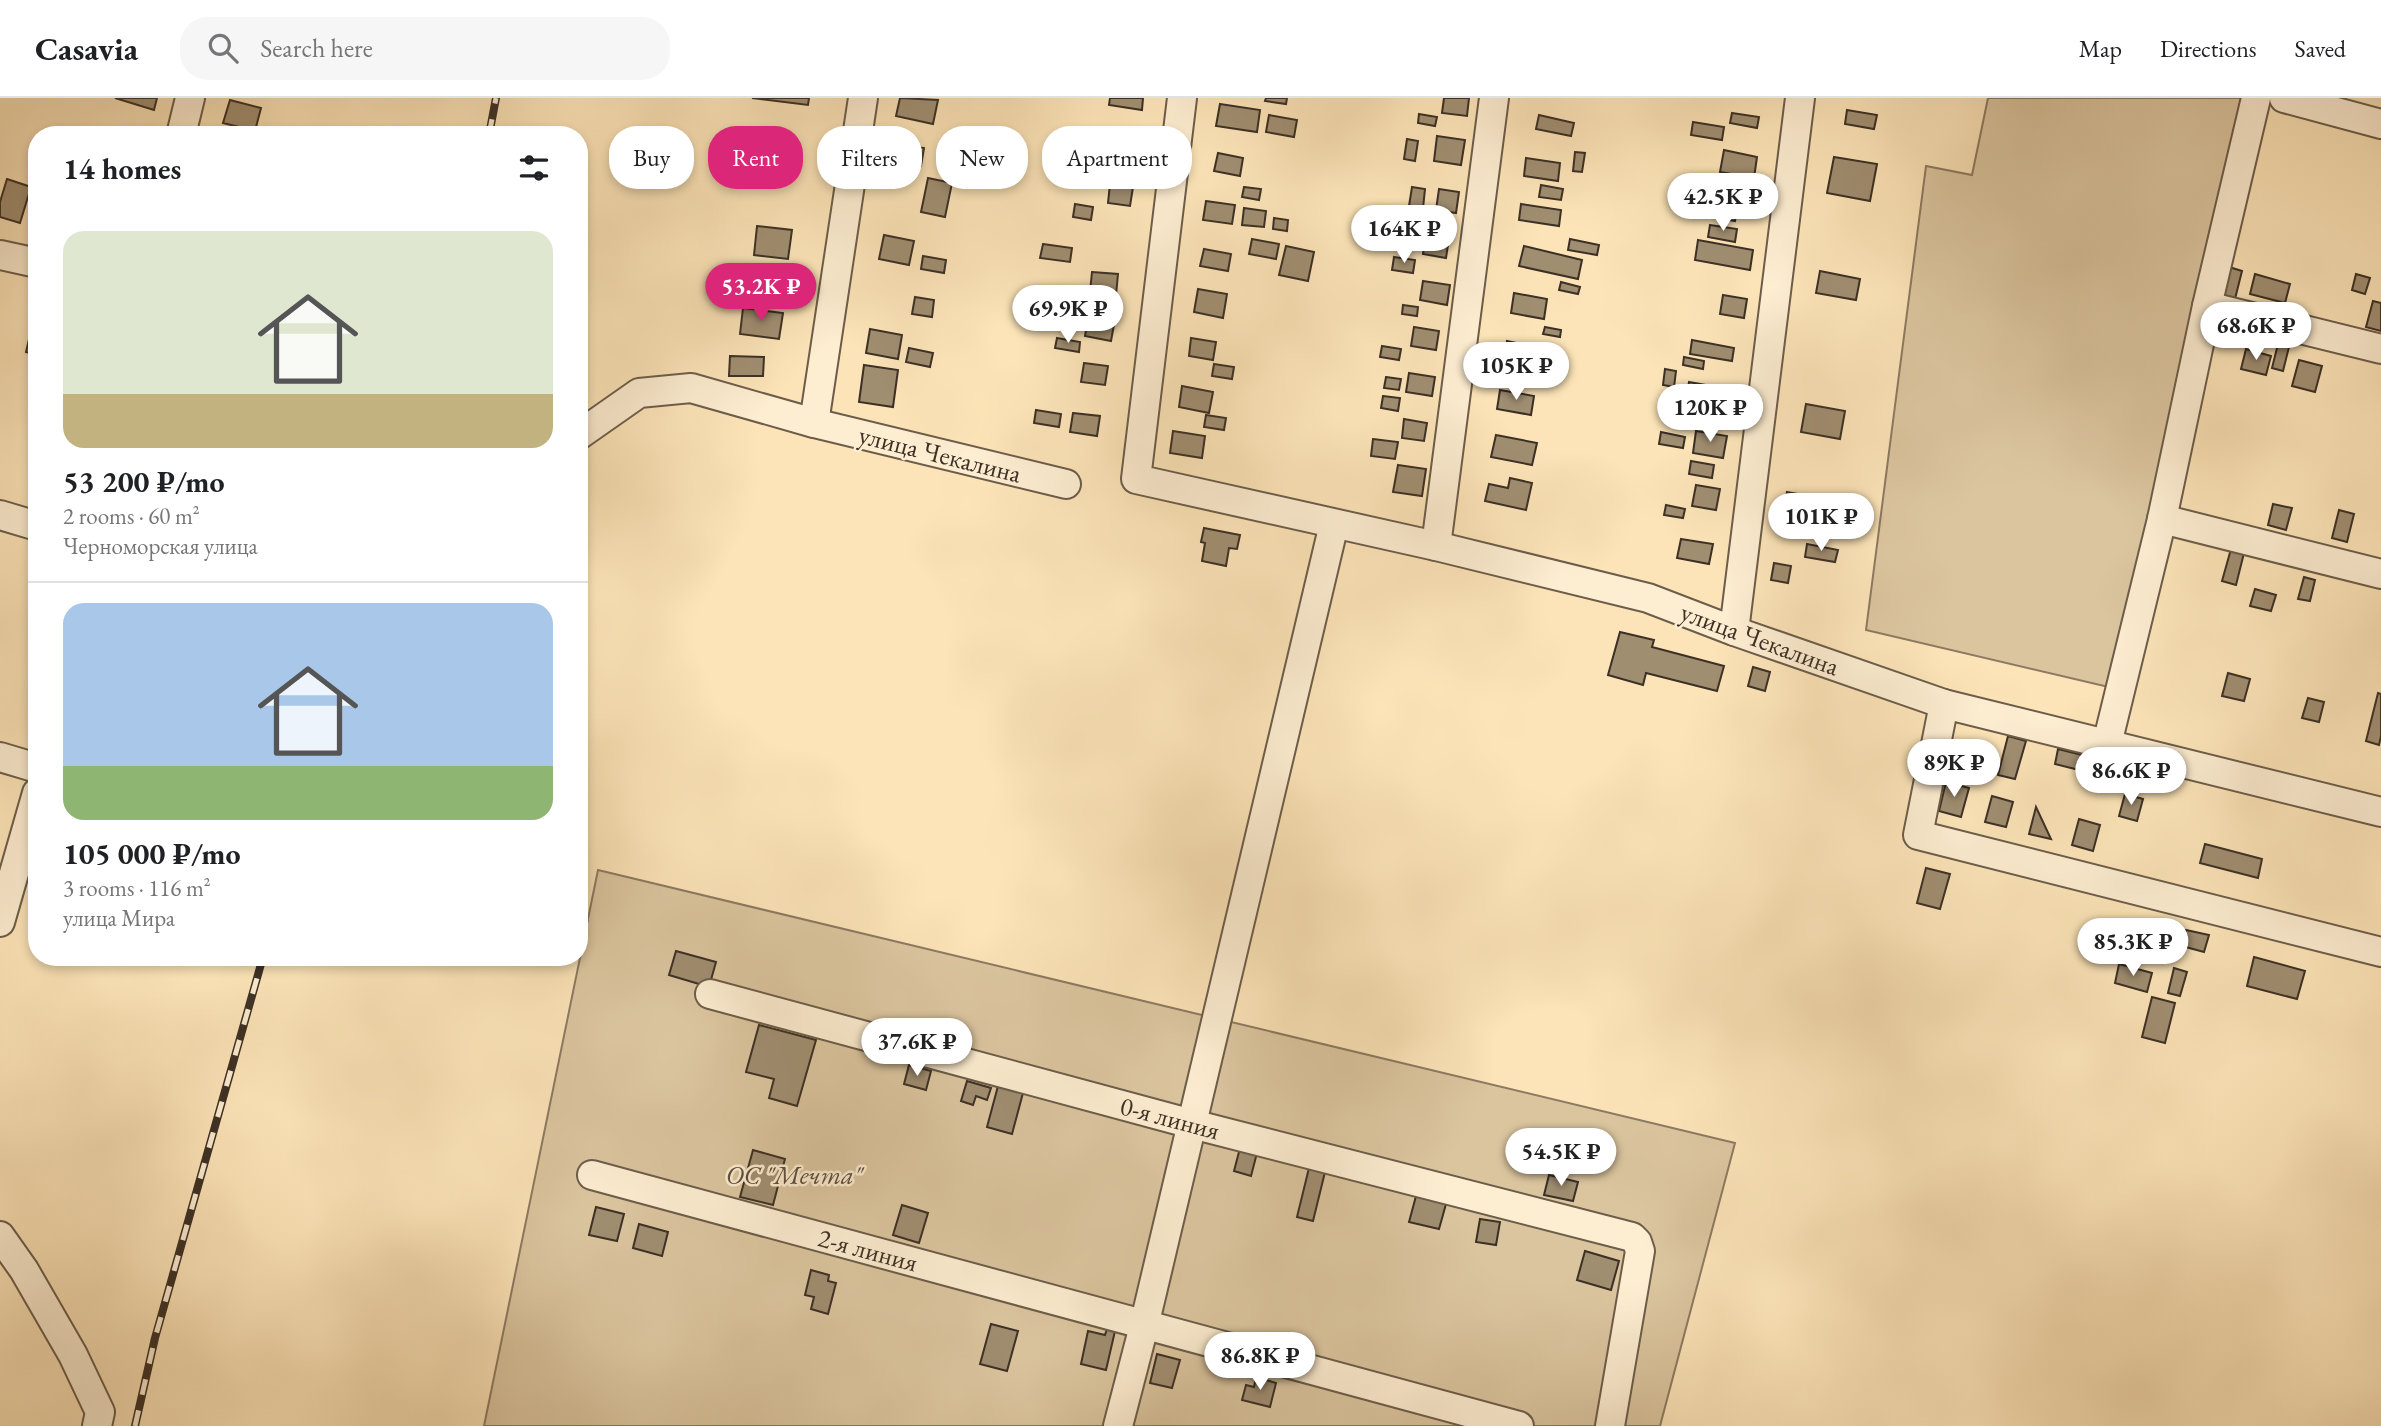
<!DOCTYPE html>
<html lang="en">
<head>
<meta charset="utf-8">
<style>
  :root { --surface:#fff; --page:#f6f6f6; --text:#202124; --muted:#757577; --line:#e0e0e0; --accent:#db2777 }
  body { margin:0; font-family:"EB Garamond",serif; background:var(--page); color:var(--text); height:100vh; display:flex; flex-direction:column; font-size:26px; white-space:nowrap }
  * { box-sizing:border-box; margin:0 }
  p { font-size:23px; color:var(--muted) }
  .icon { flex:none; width:38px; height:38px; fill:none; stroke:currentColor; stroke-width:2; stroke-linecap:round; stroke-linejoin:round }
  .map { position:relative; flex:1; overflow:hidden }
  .sheet { position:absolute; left:28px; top:28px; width:560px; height:840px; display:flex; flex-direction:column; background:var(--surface); border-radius:28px; box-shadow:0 4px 10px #0003 }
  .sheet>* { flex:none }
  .top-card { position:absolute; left:609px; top:28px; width:665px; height:63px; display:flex; gap:14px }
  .price { position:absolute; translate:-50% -60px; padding:0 16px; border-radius:24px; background:#fff; color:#222; font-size:23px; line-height:46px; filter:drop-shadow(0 2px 4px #0008) }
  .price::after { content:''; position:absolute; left:50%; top:42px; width:21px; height:16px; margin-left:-10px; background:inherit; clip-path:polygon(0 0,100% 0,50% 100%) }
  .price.active { background:var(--accent); color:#fff }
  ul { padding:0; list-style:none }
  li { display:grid; align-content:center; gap:14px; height:371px; padding:0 35px }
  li+li { border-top:2px solid var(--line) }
  li span { display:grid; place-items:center; height:217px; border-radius:21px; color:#555 }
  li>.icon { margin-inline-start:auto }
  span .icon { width:126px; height:126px; fill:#fffc; stroke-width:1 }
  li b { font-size:30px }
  h2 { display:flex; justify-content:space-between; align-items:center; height:84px; padding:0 35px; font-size:30px }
  .chip { padding:0 24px; border-radius:28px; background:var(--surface); box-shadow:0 4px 10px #0003; font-size:24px; line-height:63px }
  .chip.active { background:var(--accent); color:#fff }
  header { display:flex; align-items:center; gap:42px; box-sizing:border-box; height:98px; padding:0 35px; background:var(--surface); border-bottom:2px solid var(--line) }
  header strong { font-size:33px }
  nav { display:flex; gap:38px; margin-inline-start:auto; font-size:24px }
  .search { width:490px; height:63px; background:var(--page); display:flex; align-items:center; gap:18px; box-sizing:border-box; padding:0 24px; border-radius:28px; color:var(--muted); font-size:26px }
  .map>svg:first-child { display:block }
  .green { fill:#dbc59f; stroke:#8c7a62; stroke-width:2 }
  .building { fill:#a08e71; stroke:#3c3025; stroke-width:2 }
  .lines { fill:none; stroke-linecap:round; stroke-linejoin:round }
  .minor-casing { stroke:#6c5d4a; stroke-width:32 }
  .minor { stroke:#fdedd1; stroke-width:28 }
  .rail-casing { stroke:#3c3025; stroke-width:8 }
  .rail { stroke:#fdedd1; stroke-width:5; stroke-dasharray:16; stroke-linecap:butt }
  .labels { text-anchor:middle; stroke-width:5; stroke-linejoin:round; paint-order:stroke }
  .street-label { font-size:26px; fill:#3c3025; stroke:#fdedd1 }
  .park-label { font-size:26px; font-style:italic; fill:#5c4e3d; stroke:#fdedd1 }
</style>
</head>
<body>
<header>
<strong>Casavia</strong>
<div class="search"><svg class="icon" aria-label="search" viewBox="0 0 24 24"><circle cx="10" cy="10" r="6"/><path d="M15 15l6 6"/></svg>Search here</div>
<nav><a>Map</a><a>Directions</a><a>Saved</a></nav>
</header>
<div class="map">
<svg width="2381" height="1328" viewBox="0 0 2381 1328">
  <rect width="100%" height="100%" fill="#fce4b8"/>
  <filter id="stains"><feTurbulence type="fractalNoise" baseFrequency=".00286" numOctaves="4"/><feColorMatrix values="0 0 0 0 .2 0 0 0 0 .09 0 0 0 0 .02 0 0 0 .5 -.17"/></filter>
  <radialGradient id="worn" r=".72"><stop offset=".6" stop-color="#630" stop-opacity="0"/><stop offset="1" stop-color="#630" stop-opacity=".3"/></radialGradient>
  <!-- green -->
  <g class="green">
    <polygon points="1988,0 2242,0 2113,590 1866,532 1926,68 1972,77"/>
    <polygon points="598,772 1735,1045 1660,1328 484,1328"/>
  </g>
  <!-- building -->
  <g class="building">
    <polygon points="115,0 157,0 154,12"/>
    <polygon points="752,0 809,0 808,7"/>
    <polygon points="900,0 938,2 933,26 896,18"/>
    <polygon points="1110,0 1143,0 1142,12 1109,7"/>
    <polygon points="1266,0 1287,0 1286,6 1265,3"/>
    <polygon points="1444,0 1469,0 1467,18 1442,15"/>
    <polygon points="230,2 261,10 255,33 223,25"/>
    <polygon points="1220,6 1260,12 1257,34 1216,28"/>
    <polygon points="1847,12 1877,17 1874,31 1845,26"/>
    <polygon points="1732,15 1759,19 1757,30 1730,25"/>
    <polygon points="1419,16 1437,19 1435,28 1418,25"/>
    <polygon points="1269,17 1297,22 1294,39 1266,34"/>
    <polygon points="1539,17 1574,25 1571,38 1536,31"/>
    <polygon points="1693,24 1724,29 1722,42 1691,37"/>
    <polygon points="1437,38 1465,42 1461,67 1434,63"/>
    <polygon points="1112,39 1137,43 1134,62 1109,58"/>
    <polygon points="1407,41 1418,43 1415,63 1404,61"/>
    <polygon points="754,44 787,48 784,72 751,68"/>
    <polygon points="897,46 924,50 921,68 894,64"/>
    <polygon points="1724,52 1757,59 1754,80 1720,74"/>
    <polygon points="1575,54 1585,55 1582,74 1573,73"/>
    <polygon points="1218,55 1243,60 1240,78 1214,73"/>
    <polygon points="1834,59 1877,66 1870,103 1827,95"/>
    <polygon points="1076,60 1109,64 1108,75 1074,70"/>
    <polygon points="1526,60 1560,65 1558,83 1524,78"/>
    <polygon points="928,80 952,85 945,119 921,114"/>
    <polygon points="7,81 31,89 20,125 0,119 0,104"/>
    <polygon points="1110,86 1133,89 1130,108 1108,105"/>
    <polygon points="1541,87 1563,91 1561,102 1539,99"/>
    <polygon points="1244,89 1261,91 1259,102 1242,99"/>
    <polygon points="1412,89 1425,91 1423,110 1409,108"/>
    <polygon points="1439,91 1459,94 1456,115 1436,112"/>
    <polygon points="1706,100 1738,106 1735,123 1703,118"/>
    <polygon points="1206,103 1235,107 1232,126 1203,122"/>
    <polygon points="1075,106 1093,109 1091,122 1073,119"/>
    <polygon points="1521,106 1561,112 1559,128 1519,122"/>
    <polygon points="1244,110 1266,113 1264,129 1242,127"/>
    <polygon points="1274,120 1288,122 1287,133 1273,131"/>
    <polygon points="1710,127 1737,131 1735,144 1708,139"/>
    <polygon points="757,128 792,132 788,161 754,157"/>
    <polygon points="884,137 914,143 909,167 879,161"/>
    <polygon points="1426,137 1449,140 1446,160 1423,156"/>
    <polygon points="1252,141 1279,146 1276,161 1249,156"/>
    <polygon points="1570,141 1599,147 1597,157 1568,152"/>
    <polygon points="1698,142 1753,152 1750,172 1695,162"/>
    <polygon points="1400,145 1412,147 1410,155 1398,153"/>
    <polygon points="1043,146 1072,150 1070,164 1040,160"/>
    <polygon points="1286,148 1314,154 1308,183 1279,177"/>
    <polygon points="1524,148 1582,162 1578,181 1519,168"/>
    <polygon points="1204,151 1231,156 1228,173 1200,168"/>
    <polygon points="923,158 946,162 944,175 921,171"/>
    <polygon points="1394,159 1415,162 1413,175 1392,172"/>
    <polygon points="2229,169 2242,173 2235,201 2222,197"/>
    <polygon points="1820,173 1860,181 1856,202 1816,195"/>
    <polygon points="1092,174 1118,176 1116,197 1090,194"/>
    <polygon points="2255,176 2290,186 2285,205 2250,196"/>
    <polygon points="2356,176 2370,180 2365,196 2352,192"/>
    <polygon points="1423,183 1450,187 1447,207 1420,202"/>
    <polygon points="1561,184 1580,189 1578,196 1559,192"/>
    <polygon points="1198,191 1227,196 1223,220 1194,214"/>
    <polygon points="1514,195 1547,201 1544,221 1511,215"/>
    <polygon points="1072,197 1104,202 1103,210 1071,205"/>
    <polygon points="1723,197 1747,201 1744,220 1720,216"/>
    <polygon points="915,199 934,202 932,219 912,216"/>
    <polygon points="2373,203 2381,205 2381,233 2366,229"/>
    <polygon points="1403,207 1418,209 1417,218 1402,216"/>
    <polygon points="743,210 783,215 779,241 740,236"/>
    <polygon points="1089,216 1115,221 1111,243 1085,238"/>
    <polygon points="34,220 37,221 37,257 26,254"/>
    <polygon points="1414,229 1439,233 1436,252 1411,248"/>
    <polygon points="1545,229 1561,232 1560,239 1543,236"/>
    <polygon points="870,231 902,237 898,261 866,255"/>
    <polygon points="1057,240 1080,244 1079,254 1055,250"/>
    <polygon points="1191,240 1216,244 1213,262 1189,258"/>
    <polygon points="1692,242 1734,250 1732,263 1690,256"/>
    <polygon points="1507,243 1541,250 1537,272 1503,265"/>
    <polygon points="2278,246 2289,249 2283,273 2272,270"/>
    <polygon points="1382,248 1401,251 1399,262 1380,259"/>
    <polygon points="909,250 933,255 930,269 906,264"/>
    <polygon points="2246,251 2271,258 2266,277 2241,271"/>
    <polygon points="730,258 764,259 763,278 729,278"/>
    <polygon points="1684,259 1704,263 1703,271 1683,267"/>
    <polygon points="2299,262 2322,268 2315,294 2292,288"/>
    <polygon points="1545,263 1566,268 1565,275 1544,271"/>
    <polygon points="1084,265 1108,268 1105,287 1081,284"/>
    <polygon points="1214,266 1234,269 1232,281 1212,278"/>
    <polygon points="864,267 898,272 893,309 859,304"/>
    <polygon points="1665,271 1676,273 1674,289 1663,287"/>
    <polygon points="1409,275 1435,279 1432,298 1406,294"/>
    <polygon points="1386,279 1401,281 1399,292 1384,290"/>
    <polygon points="1689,284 1723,290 1719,309 1686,303"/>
    <polygon points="1182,288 1213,294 1209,315 1179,309"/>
    <polygon points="1500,292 1534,298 1531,317 1497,311"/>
    <polygon points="1383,298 1400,300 1398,313 1381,310"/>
    <polygon points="1806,306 1845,313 1840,341 1801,334"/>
    <polygon points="1036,312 1061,316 1059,329 1034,325"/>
    <polygon points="1073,315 1100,318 1097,338 1070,334"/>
    <polygon points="1206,317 1226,320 1224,332 1204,329"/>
    <polygon points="1404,321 1427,325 1424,343 1402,340"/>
    <polygon points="1173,333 1205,338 1202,360 1170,355"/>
    <polygon points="1696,333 1727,338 1723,360 1693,355"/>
    <polygon points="1661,334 1685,339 1683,350 1659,346"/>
    <polygon points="1496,337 1537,345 1532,367 1491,359"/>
    <polygon points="1373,341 1398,344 1395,361 1371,358"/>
    <polygon points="1691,363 1714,367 1712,380 1689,376"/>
    <polygon points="1398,367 1426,371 1422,398 1393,394"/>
    <polygon points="1510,380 1532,385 1526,412 1485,403 1489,386 1508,390"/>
    <polygon points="1696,387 1720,391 1716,412 1692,408"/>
    <polygon points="1787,394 1830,402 1825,427 1782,419"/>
    <polygon points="2273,406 2292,410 2286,432 2268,427"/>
    <polygon points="1666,407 1685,411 1683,420 1664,417"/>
    <polygon points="2339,412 2354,416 2347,444 2332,440"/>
    <polygon points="1204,430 1240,437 1237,451 1229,450 1226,468 1202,463 1205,445 1201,444"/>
    <polygon points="1681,441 1713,446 1709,466 1677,460"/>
    <polygon points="1807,446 1838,452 1835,464 1805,459"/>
    <polygon points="2231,451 2244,455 2236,487 2222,483"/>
    <polygon points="1774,465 1791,468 1788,485 1771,482"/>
    <polygon points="2304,479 2315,482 2310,503 2298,501"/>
    <polygon points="2255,491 2276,497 2271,513 2250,508"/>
    <polygon points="1620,534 1654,542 1652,549 1724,568 1717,593 1646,575 1643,587 1608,577"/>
    <polygon points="1753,569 1770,574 1765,593 1748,588"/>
    <polygon points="2228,575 2250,581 2244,603 2222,598"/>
    <polygon points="2378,595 2381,596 2381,638 2379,647 2366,643"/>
    <polygon points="2308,600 2324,604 2319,624 2302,620"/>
    <polygon points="2008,638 2026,643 2015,681 1998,677"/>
    <polygon points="2058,651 2086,658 2083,673 2055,666"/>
    <polygon points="1946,684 1969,690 1961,719 1939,713"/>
    <polygon points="2125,696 2143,701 2137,723 2119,718"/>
    <polygon points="1992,698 2013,704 2006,729 1985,724"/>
    <polygon points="2036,709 2051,741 2029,736"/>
    <polygon points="2079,721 2100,727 2093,753 2072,747"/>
    <polygon points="2205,746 2262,761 2258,780 2200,765"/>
    <polygon points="1926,770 1950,776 1940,811 1917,805"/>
    <polygon points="2186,832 2209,837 2204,854 2182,848"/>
    <polygon points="676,853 716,864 709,889 669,877"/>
    <polygon points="2254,859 2305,873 2297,901 2247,888"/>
    <polygon points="2119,866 2152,875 2147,894 2115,885"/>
    <polygon points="2174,870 2187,874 2180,898 2168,895"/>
    <polygon points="2152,899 2175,905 2165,945 2142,939"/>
    <polygon points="759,927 816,942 797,1008 769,1000 774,981 746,974"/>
    <polygon points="909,967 931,973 926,992 904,986"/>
    <polygon points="967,983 991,990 987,1002 976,998 973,1007 961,1003"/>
    <polygon points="998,988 1023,995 1012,1036 987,1029"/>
    <polygon points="1240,1050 1257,1055 1251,1078 1234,1073"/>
    <polygon points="753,1052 785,1061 773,1107 740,1099"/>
    <polygon points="1309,1070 1325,1074 1313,1123 1297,1119"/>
    <polygon points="1549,1077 1578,1084 1573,1103 1544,1097"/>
    <polygon points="1416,1098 1446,1106 1439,1131 1409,1124"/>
    <polygon points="902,1107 928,1115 919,1145 893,1137"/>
    <polygon points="596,1109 624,1116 617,1143 589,1137"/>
    <polygon points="1480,1121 1500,1124 1496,1147 1476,1144"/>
    <polygon points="639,1126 668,1134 662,1158 633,1150"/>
    <polygon points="1585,1153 1619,1163 1611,1192 1577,1182"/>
    <polygon points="811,1172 829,1177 828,1183 836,1185 828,1216 811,1211 814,1199 805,1197"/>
    <polygon points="991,1226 1018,1233 1007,1273 980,1266"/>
    <polygon points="1107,1231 1115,1233 1106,1272 1081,1266 1088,1233 1105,1237"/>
    <polygon points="1157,1256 1180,1262 1172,1290 1150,1285"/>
    <polygon points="1256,1279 1276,1285 1270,1309 1242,1302 1246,1287 1254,1289"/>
  </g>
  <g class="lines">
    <!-- minor casing -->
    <g class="minor-casing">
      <g id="minor">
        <polyline points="1182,0 1136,381 1436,448 1648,500 1734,533 1944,606 2381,714"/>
        <polyline points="2284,0 2381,26"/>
        <polyline points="181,37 190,0"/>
        <polyline points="0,157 37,165"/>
        <polyline points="2207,208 2381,251"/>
        <polyline points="814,325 863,0"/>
        <polyline points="579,337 639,295 691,290 814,325 1066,386"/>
        <polyline points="0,417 37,428"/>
        <polyline points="2162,421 2381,476"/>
        <polyline points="1436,448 1494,0"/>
        <polyline points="1734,533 1800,0"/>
        <polyline points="1944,606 1918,737 2381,854"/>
        <polyline points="2107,646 2162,421 2207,208 2256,0"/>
        <polyline points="0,659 37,670"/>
        <polyline points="0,824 37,695"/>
        <polyline points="710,896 1192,1026 1632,1139 1637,1144 1640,1153 1610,1328"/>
        <polyline points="592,1077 1519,1328"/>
        <polyline points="0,1138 24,1172 73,1257 100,1314 97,1328"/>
        <polyline points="1118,1328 1144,1228 1334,426"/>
      </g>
    </g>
    <!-- minor -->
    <use href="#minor" class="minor"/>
    <!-- rail casing -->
    <g class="rail-casing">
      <g id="rail">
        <polyline points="489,37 496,0"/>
        <polyline points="135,1328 155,1240 263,859"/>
      </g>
    </g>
    <!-- rail -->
    <use href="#rail" class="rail"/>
  </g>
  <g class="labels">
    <!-- street labels -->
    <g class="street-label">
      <text transform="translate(940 356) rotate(14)" y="9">улица Чекалина</text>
      <text transform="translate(1760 541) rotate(20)" y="9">улица Чекалина</text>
      <text transform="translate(1170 1020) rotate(15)" y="9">0-я линия</text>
      <text transform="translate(868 1152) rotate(15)" y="9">2-я линия</text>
    </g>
    <!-- park labels -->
    <g class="park-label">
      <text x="794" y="1086">ОС "Мечта"</text>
    </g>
  </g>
  <rect width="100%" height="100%" filter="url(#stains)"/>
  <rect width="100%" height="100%" fill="url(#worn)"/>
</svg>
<b class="price" style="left:1723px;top:135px">42.5K ₽</b>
<b class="price" style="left:1404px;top:167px">164K ₽</b>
<b class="price active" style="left:761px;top:225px">53.2K ₽</b>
<b class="price" style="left:1068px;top:247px">69.9K ₽</b>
<b class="price" style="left:2256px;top:264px">68.6K ₽</b>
<b class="price" style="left:1516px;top:304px">105K ₽</b>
<b class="price" style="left:1710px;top:346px">120K ₽</b>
<b class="price" style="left:1821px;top:455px">101K ₽</b>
<b class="price" style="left:1954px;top:701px">89K ₽</b>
<b class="price" style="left:2131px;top:709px">86.6K ₽</b>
<b class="price" style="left:2133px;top:880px">85.3K ₽</b>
<b class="price" style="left:917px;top:980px">37.6K ₽</b>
<b class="price" style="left:1561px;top:1090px">54.5K ₽</b>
<b class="price" style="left:1260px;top:1294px">86.8K ₽</b>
<div class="top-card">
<a class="chip">Buy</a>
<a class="chip active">Rent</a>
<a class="chip">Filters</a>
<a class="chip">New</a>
<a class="chip">Apartment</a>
</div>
<section class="sheet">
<h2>14 homes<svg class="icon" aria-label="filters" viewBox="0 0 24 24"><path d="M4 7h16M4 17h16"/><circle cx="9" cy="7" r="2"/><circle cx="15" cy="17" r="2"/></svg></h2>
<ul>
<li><span style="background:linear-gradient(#dfe7d0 75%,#c2b280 0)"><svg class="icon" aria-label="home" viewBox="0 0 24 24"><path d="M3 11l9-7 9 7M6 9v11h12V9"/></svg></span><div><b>53 200 ₽/mo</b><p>2 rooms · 60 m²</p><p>Черноморская улица</p></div></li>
<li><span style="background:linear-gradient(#a9c7e8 75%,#8fb573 0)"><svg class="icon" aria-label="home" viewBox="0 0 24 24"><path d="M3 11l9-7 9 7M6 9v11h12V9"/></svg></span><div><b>105 000 ₽/mo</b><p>3 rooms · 116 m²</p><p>улица Мира</p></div></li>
</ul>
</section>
</div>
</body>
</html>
